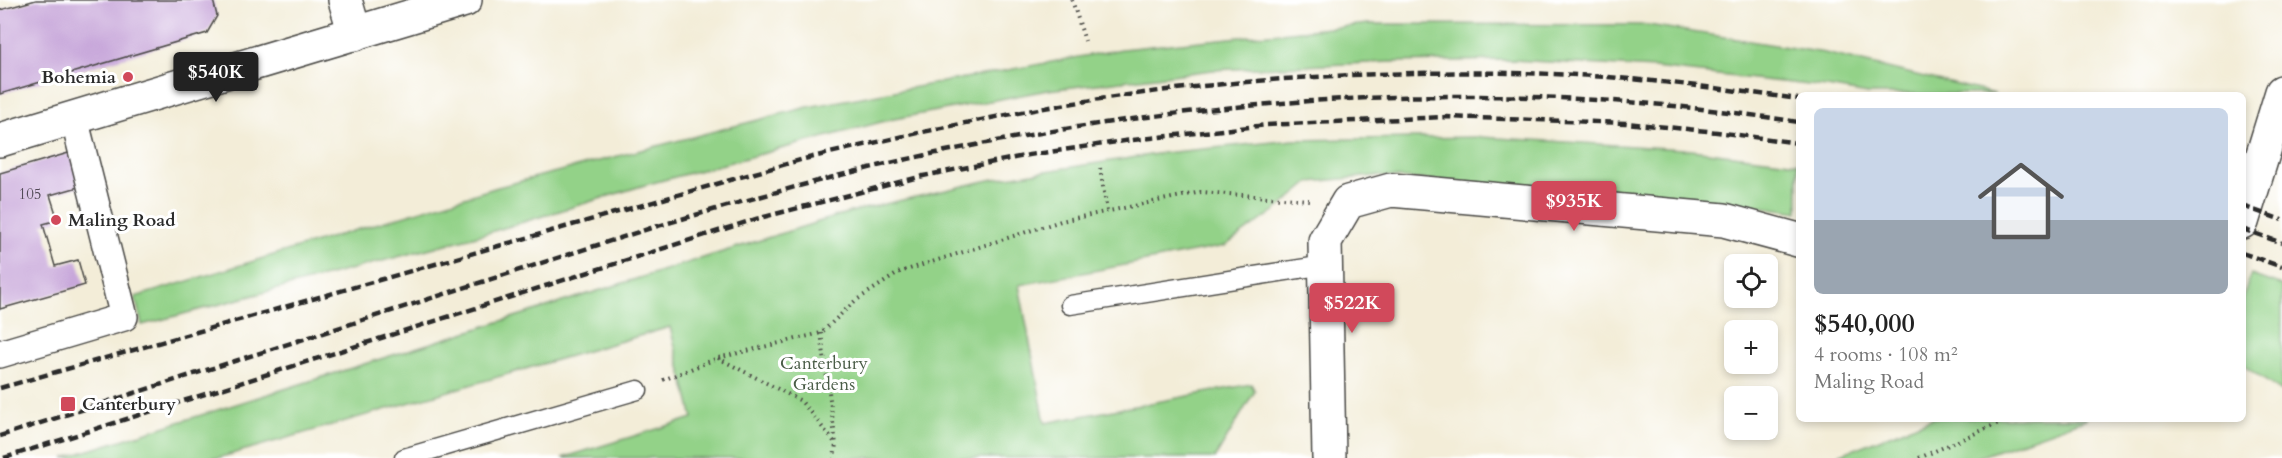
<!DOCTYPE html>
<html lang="en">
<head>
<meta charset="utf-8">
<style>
  :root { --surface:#fff; --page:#f6f6f6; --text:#222; --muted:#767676; --accent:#d1495b }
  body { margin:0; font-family:Cardo,serif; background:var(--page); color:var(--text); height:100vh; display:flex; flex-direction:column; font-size:22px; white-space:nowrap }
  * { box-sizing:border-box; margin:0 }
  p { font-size:20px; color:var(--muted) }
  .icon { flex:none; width:33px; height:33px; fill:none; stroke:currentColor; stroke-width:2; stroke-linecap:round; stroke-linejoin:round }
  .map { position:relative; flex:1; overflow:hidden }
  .side { position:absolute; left:1796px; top:92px; width:450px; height:330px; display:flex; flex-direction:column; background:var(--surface); border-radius:9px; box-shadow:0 3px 9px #0003 }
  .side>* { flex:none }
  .controls { position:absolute; left:1724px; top:254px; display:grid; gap:12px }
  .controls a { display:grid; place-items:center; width:54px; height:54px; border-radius:9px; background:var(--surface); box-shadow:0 3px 9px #0003; font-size:30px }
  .price { position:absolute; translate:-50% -51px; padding:0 14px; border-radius:6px; background:var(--accent); color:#fff; font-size:20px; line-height:39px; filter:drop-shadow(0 2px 3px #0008) }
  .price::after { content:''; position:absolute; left:50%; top:36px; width:18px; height:14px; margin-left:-9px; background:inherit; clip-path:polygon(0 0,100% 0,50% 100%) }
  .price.active { background:#222; color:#fff }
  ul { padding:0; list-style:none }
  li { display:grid; align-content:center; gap:12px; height:318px; padding:0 18px }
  li span { display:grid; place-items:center; height:186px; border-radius:9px; color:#555 }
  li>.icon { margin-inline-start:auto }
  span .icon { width:108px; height:108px; fill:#fffc; stroke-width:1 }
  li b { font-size:26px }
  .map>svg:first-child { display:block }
  .green { fill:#93d288; stroke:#5f7e5a; stroke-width:1.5 }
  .building { fill:#c8a7da }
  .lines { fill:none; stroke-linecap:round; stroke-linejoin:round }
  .service-casing { stroke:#494845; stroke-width:21 }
  .pedestrian-casing { stroke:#494845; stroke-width:30 }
  .minor-casing { stroke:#494845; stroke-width:36 }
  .tertiary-casing { stroke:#494845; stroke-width:36 }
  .path { stroke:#494845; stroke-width:4; stroke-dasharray:1.5 4.5; stroke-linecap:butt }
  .service { stroke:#fff; stroke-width:18 }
  .pedestrian { stroke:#fff; stroke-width:27 }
  .minor { stroke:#fff; stroke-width:33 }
  .tertiary { stroke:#fff; stroke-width:33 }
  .rail { stroke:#2b2b2b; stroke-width:4.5; stroke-dasharray:9 4.5; stroke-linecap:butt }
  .poi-dot { fill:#d1495b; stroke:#fff; stroke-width:2 }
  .labels { text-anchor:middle; stroke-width:6; stroke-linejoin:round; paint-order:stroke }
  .number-label { font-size:15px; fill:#524a57 }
  .poi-label { font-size:18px; font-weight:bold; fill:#2b2b2b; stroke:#fff; text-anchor:start }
  .park-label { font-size:18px; fill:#4a5d47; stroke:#fff }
</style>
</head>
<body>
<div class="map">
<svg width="2282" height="458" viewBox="0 0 2282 458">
  <rect width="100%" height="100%" fill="#fff"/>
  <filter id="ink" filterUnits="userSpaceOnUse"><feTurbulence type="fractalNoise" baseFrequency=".0167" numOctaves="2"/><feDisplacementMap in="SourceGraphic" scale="12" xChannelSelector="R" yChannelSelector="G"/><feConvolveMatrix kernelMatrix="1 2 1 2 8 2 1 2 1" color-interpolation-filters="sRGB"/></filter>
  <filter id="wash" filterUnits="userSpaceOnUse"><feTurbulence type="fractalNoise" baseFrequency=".008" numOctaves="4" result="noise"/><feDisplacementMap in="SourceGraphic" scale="24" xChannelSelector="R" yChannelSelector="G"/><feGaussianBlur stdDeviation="1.35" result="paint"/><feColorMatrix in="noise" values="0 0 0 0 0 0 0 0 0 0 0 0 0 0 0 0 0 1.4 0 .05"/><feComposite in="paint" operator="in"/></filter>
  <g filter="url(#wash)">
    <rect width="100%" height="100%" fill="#f3edd8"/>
    <!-- green -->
    <g class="green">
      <polygon points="1369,24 1648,25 1825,53 1995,94 1868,94 1827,87 1655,68 1512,60 1390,62 1213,70 1048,90 889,120 645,185 484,234 142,325 135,297 498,187 808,107 1122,49"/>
      <polygon points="1480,137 1683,149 1798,163 1798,212 1734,203 1375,176 1310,182 1280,207 1225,246 1019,285 1045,423 1251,384 1255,391 1215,458 562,458 693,418 670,327 218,458 64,458 850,212 994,179 1163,153 1294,140"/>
      <polygon points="2251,275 2282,286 2282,392 2243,365 2243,296"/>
      <polygon points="1933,418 2086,418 2086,419 1976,458 1831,458"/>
    </g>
    <g id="blocks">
      <!-- building -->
      <g class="building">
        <polygon points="36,0 213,0 217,16 207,33 0,94 0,10"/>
        <polygon points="72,152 82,186 50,195 58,220 43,224 55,266 78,260 85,285 0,309 0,173"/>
      </g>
    </g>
  </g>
  <g filter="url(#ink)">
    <use href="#blocks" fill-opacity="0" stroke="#494845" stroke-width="1.5"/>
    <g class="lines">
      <!-- service casing -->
      <g class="service-casing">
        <g id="service">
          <polyline points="1070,305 1325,265"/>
          <polyline points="404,458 638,390"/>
        </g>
      </g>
      <!-- pedestrian casing -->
      <g class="pedestrian-casing">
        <polyline id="pedestrian" points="0,354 124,317 74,118"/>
      </g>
      <!-- minor casing -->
      <g class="minor-casing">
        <g id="minor">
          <polyline points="345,0 355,34"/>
          <polyline points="2242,222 2282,92"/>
          <polyline points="1329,458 1325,241 1348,202 1391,190 1724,220 1798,240"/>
        </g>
      </g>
      <!-- tertiary casing -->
      <g class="tertiary-casing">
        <polyline id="tertiary" points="0,140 465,0"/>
      </g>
      <!-- path -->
      <g class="path">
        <polyline points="1072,0 1085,41"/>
        <polyline points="1100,168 1107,211"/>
        <polyline points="821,333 836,444 834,458"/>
        <polyline points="718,358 801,401 836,444"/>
        <polyline points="663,380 718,358 821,333 855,301 900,272 1061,221 1201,192 1309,200"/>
        <polyline points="1919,458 2010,418"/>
      </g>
      <!-- service -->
      <use href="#service" class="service"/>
      <!-- pedestrian -->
      <use href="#pedestrian" class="pedestrian"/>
      <!-- minor -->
      <use href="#minor" class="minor"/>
      <!-- tertiary -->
      <use href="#tertiary" class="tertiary"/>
      <!-- rail -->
      <g class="rail">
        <polyline points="2242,206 2282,220"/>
        <polyline points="2242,229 2282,243"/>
        <polyline points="2242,253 2282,267"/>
        <path d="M0,388L804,159C902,136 1000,114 1100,99C1249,77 1402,69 1553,74C1635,77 1717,88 1798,99"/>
        <path d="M0,436L651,228C750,199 850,170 951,150C1228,93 1519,77 1798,122"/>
        <polyline points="4,458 756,219 923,176 1029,155 1124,141 1266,125 1446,117 1626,123 1717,132 1798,143"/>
      </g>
    </g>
  </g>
  <!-- markers -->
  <g class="poi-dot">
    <circle cx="128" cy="77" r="6"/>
    <circle cx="56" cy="220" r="6"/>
    <rect x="60" y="396" width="16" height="16" rx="3"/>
  </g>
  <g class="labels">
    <!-- number labels -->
    <g class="number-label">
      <text x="30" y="199">105</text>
    </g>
    <!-- poi labels -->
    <g class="poi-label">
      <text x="116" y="83" text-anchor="end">Bohemia</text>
      <text x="68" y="226">Maling Road</text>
      <text x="82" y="410">Canterbury</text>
    </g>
    <!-- park labels -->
    <g class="park-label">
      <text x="824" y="369">Canterbury<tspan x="824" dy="21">Gardens</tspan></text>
    </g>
  </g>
</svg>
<div class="controls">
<a><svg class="icon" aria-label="locate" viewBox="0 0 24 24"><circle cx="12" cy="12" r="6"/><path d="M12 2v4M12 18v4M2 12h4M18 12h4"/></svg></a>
<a>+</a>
<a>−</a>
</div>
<b class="price active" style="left:216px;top:103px">$540K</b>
<b class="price" style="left:1574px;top:232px">$935K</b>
<b class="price" style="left:1352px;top:334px">$522K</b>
<section class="side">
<ul>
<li><span style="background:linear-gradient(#c9d6e8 60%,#9aa5b1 0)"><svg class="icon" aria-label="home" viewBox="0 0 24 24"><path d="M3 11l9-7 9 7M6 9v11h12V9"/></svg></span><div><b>$540,000</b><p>4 rooms · 108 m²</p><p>Maling Road</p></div></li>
</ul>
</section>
</div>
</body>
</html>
